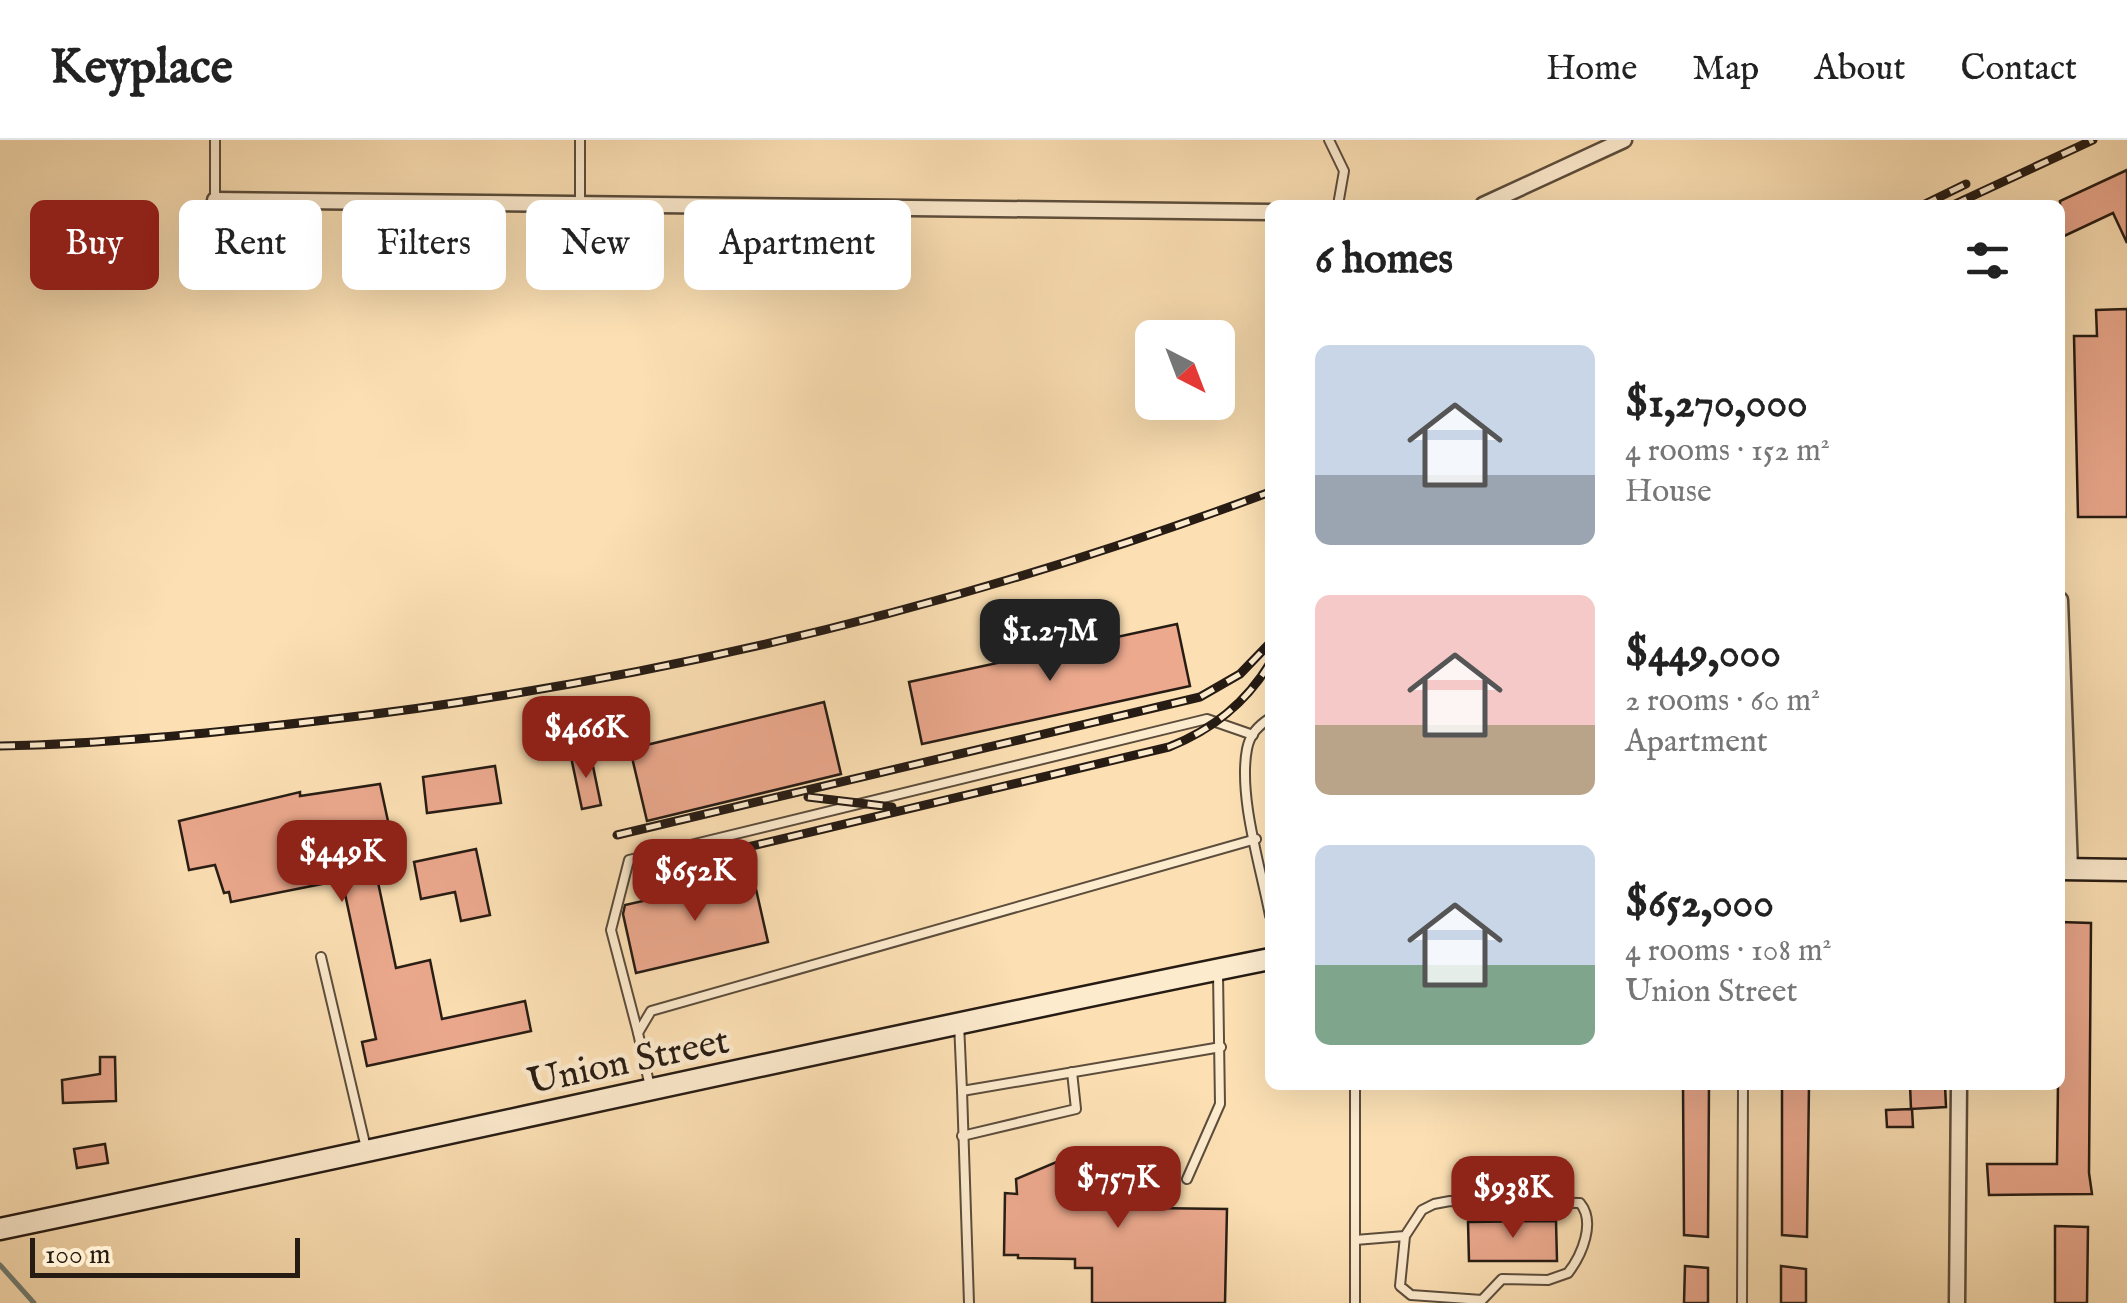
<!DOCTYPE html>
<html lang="en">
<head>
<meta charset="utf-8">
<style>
  :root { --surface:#fff; --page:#f6f6f6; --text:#222; --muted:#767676; --line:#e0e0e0; --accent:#8f2418 }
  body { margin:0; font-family:"IM FELL English",serif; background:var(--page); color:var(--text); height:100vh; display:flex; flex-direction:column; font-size:38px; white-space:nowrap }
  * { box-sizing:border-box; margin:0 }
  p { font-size:32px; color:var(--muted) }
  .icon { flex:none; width:55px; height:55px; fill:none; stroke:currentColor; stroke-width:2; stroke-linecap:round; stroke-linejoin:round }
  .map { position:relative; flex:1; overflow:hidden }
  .details { position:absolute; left:1265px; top:60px; width:800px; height:890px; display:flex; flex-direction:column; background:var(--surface); border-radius:15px; box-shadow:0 10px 40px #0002 }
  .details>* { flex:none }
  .banner { position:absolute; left:30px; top:60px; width:950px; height:90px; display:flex; gap:20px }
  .needle { width:65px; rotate:138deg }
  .buttons { position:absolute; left:1135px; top:180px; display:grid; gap:20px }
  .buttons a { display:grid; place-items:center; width:100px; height:100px; border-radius:15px; background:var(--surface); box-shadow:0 10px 40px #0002; font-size:50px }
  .scale { position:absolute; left:30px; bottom:25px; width:270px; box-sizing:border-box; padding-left:10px; border:5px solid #271c14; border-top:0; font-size:28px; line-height:35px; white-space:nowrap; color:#271c14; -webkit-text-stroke:8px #fdebce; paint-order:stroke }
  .price { position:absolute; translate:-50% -85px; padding:0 22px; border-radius:20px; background:var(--accent); color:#fff; font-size:32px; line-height:65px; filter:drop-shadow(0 2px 5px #0008) }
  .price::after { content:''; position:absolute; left:50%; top:60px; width:30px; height:22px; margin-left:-15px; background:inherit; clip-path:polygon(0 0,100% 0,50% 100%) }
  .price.current { background:#222; color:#fff }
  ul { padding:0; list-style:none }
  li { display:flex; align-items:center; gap:30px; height:250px; padding:0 50px }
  li span { display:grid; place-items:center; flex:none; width:280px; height:200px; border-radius:15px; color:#555 }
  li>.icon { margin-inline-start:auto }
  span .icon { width:120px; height:120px; fill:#fffc; stroke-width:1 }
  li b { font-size:42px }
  h2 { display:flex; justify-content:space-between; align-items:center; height:120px; padding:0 50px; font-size:42px }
  .tag { padding:0 35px; border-radius:15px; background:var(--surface); box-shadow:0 10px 40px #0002; font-size:35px; line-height:90px }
  .tag.current { background:var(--accent); color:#fff }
  header { display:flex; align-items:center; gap:60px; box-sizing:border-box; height:140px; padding:0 50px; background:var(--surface); border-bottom:2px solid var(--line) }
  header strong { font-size:48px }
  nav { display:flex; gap:55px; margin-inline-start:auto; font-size:35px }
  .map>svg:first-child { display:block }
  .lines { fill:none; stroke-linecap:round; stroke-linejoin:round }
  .stream { stroke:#707c73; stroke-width:5 }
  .building { fill:#eca98e; stroke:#271c14; stroke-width:2.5 }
  .service-casing { stroke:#5c4d3c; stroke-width:12 }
  .minor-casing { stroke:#5c4d3c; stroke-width:19 }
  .secondary-casing { stroke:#271c14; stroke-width:25 }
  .service { stroke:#fdebce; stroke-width:8 }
  .minor { stroke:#fdebce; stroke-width:14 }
  .secondary { stroke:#fdebce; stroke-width:20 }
  .rail-casing { stroke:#271c14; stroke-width:9 }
  .rail { stroke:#fdebce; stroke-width:5; stroke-dasharray:15; stroke-linecap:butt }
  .labels { text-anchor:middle; stroke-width:9; stroke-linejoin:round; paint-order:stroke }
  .street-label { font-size:38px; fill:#271c14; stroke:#fdebce }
</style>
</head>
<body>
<header>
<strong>Keyplace</strong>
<nav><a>Home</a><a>Map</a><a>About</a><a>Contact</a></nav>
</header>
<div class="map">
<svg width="2127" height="1163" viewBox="0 0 2127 1163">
  <rect width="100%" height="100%" fill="#fce0b4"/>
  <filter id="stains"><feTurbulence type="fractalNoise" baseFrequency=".002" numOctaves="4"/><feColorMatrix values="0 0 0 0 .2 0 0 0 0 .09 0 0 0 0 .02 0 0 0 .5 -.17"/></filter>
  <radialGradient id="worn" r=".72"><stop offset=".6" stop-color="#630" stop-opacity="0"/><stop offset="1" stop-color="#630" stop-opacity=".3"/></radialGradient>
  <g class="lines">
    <!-- stream -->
    <polyline class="stream" points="0,1125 34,1163"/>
  </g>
  <!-- building -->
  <g class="building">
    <polygon points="2127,30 2127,103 2113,73 2060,98 2060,61"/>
    <polygon points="2127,169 2127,377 2078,377 2074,196 2097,196 2096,170"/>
    <polygon points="1177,484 1190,546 922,604 909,542"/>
    <polygon points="824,562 841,634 647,681 630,609"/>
    <polygon points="590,612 601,665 582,669 571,617"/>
    <polygon points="495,626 501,663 427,673 423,637"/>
    <polygon points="380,644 397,723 375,728 396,828 430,820 442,879 525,861 531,891 367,926 362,902 376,899 342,740 231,762 229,752 224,753 215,725 189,730 179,681 300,652 300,656"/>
    <polygon points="476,709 490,775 461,781 455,752 421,759 414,722"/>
    <polygon points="753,736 768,802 636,833 623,774 625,765"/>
    <polygon points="2060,782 2091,783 2089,1033 2092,1054 1989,1055 1987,1024 2057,1024"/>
    <polygon points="100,917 115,917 116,961 63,963 62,940 100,934"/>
    <polygon points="1683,945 1709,945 1708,1097 1684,1095"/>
    <polygon points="1782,945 1809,945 1807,1097 1782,1095"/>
    <polygon points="1910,945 1945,945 1946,967 1911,969"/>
    <polygon points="1912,969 1913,987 1887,987 1886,970"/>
    <polygon points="105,1004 108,1023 77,1028 74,1009"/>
    <polygon points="1085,1010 1148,1010 1148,1047 1152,1048 1152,1068 1227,1069 1225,1163 1092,1163 1092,1128 1075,1128 1075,1119 1018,1118 1018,1115 1004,1115 1005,1053 1017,1054 1016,1039"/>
    <polygon points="1556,1081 1557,1121 1469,1121 1468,1082"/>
    <polygon points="2055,1086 2088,1087 2087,1163 2055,1163"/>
    <polygon points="1685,1126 1708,1128 1708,1163 1684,1163"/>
    <polygon points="1781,1126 1806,1129 1806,1163 1781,1163"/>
  </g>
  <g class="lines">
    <!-- service casing -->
    <g class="service-casing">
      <g id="service">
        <polyline points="215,0 215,60"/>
        <polyline points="580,0 580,65"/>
        <polyline points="1329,0 1344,31 1338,65"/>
        <path d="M1270,578C1258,586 1250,594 1247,609C1238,657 1261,728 1270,776"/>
        <polyline points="321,817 366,1008"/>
        <polyline points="959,883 962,951 1221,907"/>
        <polyline points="638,893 611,790 629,720 1207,579 1253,595"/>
        <polyline points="650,947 638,893 651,871 1256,699"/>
        <polyline points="962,951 969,1163"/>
        <polyline points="962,996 1076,969 1072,932"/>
        <polyline points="1187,1039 1220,964 1218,834"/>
        <path d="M1355,1100L1405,1096L1422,1070L1434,1064L1450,1061L1580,1063C1596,1082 1582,1115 1568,1133L1548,1140L1502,1139L1482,1160L1411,1155L1400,1146L1405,1096"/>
        <polyline points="1355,1163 1355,945"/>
        <polyline points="1742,1163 1743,945"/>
      </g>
    </g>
    <!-- minor casing -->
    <g class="minor-casing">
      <g id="minor">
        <polyline points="215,60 1270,72"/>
        <polyline points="1483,65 1624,0"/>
        <polyline points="2060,460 2070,729"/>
        <polyline points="1957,1163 1959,945"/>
      </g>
    </g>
    <!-- secondary casing -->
    <g class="secondary-casing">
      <g id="secondary">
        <polyline points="2060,729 2127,730"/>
        <path d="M0,1089C424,1001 846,904 1270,819"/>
      </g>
    </g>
    <!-- service -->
    <use href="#service" class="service"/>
    <!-- minor -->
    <use href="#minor" class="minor"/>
    <!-- secondary -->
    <use href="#secondary" class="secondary"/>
    <!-- rail casing -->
    <g class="rail-casing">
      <g id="rail">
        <polyline points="1923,65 1966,44"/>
        <polyline points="1953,65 2093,0"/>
        <path d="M0,606C106,604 211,593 317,581C643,544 962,467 1270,352"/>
        <polyline points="808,657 892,667"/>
        <polyline points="617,695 1200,557 1240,534 1270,503"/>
        <path d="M642,732L1169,607C1212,590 1246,563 1270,523"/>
      </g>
    </g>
    <!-- rail -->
    <use href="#rail" class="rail"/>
  </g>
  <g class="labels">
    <!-- street labels -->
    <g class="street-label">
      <text transform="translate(628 920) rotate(-12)" y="13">Union Street</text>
    </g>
  </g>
  <rect width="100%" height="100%" filter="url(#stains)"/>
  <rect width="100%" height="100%" fill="url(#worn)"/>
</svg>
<div class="buttons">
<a><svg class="needle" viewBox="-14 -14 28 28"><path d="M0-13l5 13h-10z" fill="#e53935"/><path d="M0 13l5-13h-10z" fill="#767676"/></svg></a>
</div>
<div class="scale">100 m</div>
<b class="price current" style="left:1050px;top:544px">$1.27M</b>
<b class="price" style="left:586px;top:641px">$466K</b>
<b class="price" style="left:342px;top:765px">$449K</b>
<b class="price" style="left:695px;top:784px">$652K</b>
<b class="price" style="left:1118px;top:1091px">$757K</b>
<b class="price" style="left:1513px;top:1101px">$938K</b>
<div class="banner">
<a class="tag current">Buy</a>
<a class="tag">Rent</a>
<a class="tag">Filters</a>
<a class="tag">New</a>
<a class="tag">Apartment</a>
</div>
<section class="details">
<h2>6 homes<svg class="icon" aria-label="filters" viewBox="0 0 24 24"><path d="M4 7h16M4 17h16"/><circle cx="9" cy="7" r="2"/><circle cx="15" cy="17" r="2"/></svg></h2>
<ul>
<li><span style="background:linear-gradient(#c9d6e8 65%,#9aa5b1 0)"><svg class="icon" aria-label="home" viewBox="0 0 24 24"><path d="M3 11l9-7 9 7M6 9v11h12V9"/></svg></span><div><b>$1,270,000</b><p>4 rooms · 152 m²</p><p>House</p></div></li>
<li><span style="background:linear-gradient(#f6c9c9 65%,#b9a48a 0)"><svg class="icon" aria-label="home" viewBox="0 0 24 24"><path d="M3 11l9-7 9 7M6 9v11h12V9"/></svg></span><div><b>$449,000</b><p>2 rooms · 60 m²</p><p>Apartment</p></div></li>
<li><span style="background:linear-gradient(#c9d6e8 60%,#7fa58c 0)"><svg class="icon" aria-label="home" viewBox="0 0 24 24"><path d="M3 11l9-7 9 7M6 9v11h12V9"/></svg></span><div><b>$652,000</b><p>4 rooms · 108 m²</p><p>Union Street</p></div></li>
</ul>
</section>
</div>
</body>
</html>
